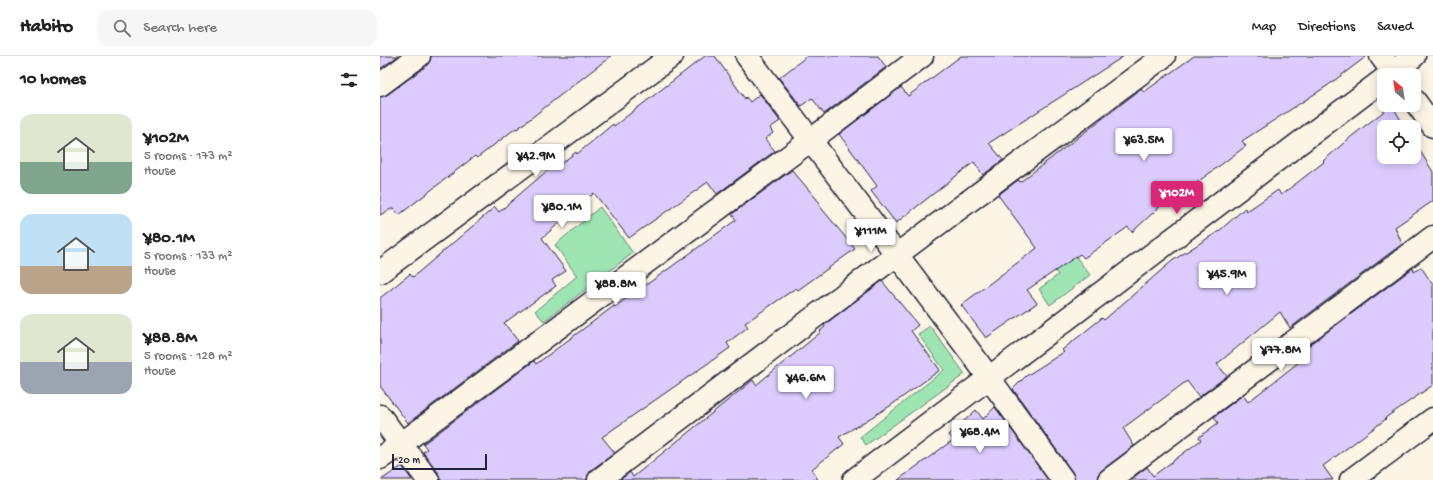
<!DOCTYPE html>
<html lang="en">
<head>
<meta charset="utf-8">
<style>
  :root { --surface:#fff; --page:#f6f6f6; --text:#222; --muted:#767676; --line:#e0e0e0; --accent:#db2777 }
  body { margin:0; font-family:"Gochi Hand",sans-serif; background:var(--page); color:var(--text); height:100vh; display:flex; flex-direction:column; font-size:15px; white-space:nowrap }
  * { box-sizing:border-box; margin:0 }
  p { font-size:13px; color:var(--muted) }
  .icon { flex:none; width:22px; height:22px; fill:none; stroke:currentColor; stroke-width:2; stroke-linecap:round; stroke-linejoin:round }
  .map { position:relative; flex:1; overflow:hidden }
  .side { display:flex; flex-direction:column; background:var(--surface); width:380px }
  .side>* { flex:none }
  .needle { width:26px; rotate:331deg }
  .controls { position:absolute; left:997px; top:12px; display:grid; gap:8px }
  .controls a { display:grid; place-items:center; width:44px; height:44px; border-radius:8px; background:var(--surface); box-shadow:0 2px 10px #0003; font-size:20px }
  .scale { position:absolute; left:12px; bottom:10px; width:95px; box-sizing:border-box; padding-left:4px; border:2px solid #22223b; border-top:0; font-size:11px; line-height:14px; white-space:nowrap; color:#22223b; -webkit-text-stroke:3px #fcf5e5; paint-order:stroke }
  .price { position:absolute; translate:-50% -34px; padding:0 9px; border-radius:4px; background:#fff; color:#222; font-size:13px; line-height:26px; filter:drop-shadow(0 1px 2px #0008) }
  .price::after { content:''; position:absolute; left:50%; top:24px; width:12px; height:9px; margin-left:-6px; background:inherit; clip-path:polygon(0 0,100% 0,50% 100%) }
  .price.selected { background:var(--accent); color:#fff }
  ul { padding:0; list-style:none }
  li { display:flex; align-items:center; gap:12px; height:100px; padding:0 20px }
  li span { display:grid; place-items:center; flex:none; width:112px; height:80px; border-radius:12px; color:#555 }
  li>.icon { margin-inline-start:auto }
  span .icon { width:48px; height:48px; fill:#fffc; stroke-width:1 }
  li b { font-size:17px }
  h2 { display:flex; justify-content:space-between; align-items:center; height:48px; padding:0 20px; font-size:17px }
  header { display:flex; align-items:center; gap:24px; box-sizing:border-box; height:56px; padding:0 20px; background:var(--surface); border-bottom:1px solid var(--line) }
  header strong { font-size:19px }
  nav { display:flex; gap:22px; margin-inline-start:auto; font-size:14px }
  .search { width:280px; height:36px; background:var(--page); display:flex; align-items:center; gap:10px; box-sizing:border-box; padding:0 14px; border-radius:12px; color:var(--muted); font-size:15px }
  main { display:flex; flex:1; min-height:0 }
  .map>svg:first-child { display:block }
  .green { fill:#9ee5b3; stroke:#608477 }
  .building { fill:#dcccfe; stroke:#22223b }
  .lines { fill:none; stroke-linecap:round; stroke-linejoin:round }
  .minor-casing { stroke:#22223b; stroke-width:25 }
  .minor { stroke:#fcf5e5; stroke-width:22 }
</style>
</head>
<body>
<header>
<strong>Habito</strong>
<div class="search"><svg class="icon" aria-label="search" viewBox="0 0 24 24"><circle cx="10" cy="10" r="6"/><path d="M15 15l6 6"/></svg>Search here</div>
<nav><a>Map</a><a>Directions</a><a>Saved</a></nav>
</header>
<main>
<section class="side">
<h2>10 homes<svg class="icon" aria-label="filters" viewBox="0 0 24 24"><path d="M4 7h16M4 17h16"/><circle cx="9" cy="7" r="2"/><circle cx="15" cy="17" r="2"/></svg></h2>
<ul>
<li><span style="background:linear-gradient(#dfe7d0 60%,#7fa58c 0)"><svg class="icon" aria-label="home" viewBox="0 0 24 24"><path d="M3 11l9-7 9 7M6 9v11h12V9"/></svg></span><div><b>¥102M</b><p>5 rooms · 173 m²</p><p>House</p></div></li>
<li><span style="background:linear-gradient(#bfe0f5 65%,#b9a48a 0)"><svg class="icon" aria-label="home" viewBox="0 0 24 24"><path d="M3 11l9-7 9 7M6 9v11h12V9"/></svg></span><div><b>¥80.1M</b><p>5 rooms · 133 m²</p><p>House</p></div></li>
<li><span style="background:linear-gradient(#dfe7d0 60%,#9aa5b1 0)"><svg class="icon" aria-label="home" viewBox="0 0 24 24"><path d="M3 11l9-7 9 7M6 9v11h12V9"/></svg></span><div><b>¥88.8M</b><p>5 rooms · 128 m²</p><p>House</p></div></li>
</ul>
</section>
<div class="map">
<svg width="1053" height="424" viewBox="0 0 1053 424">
  <rect width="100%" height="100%" fill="#fcf5e5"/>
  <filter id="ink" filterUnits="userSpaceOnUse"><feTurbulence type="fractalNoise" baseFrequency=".025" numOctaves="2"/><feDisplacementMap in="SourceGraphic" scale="8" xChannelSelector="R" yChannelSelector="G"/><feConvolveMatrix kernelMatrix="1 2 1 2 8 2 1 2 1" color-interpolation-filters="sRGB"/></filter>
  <g filter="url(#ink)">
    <!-- green -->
    <g class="green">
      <polygon points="220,151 253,197 164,265 155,255 197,220 175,189"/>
      <polygon points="677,176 710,219 670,249 659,233 678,219 658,191"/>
      <polygon points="550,270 585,318 486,389 480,381 564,314 538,278"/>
    </g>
    <!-- building -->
    <g class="building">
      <polygon points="0,0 18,0 0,13"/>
      <polygon points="51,0 231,0 137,73 136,72 97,102 95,100 19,159 13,152 0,159 0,41 7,39 46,10 50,5"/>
      <polygon points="325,0 335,0 365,43 366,41 370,46 380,38 400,65 390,72 393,77 385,83 395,95 337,138 328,126 249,182 214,137 162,182 186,215 172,224 176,230 124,267 138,285 28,367 0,330 0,242 30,218 33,221 115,151 119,156 176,107 178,110 196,96 197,98 233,68 234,70"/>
      <polygon points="427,0 498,0 506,11 444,58 432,42 421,50 399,22"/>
      <polygon points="581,0 744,0 609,87 623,104 603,119 594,106 516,167 491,135 497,130 459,78 521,31 528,40"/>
      <polygon points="814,0 987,0 947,30 862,85 866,90 811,131 807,126 752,176 748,171 704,202 700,198 647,234 657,247 606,282 581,249 657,192 618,139 638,124 640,126 761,33 764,36"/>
      <polygon points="1012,49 1025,71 1004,71 1004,101 1034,101 1034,85 1053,116 1053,145 1015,171 1022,188 910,272 900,256 837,308 847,320 819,341 807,325 743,372 754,390 722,414 718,419 717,424 695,424 693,417 633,333 646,320 684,296 682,294 722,262 724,264 792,205 839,175 865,152 867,155 898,134 901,139 944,106 943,105 972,80"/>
      <polygon points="412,114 440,147 438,148 475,193 418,234 416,232 365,267 368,271 347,287 350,292 222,381 235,397 211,414 208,419 207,424 60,424 58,416 43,396 47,393 43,388 154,305 156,308 234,250 234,251 273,224 356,164 352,158"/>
      <polygon points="1041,211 1053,229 1053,329 1005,362 1006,363 943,410 953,424 750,424 767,411 773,420 821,384 819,381 838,367 834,361 863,339 868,346 928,299 924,293 1033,212 1034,216"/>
      <polygon points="502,225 538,269 531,275 560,314 510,350 459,381 464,388 432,413 438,424 240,424 250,416 253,421 373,324 376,329 441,276 440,275 445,271 444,269"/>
      <polygon points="615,351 668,424 518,424 573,384 569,379 596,354 603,363"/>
      <polygon points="22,410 32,424 1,424"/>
    </g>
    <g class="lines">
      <!-- minor casing -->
      <g class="minor-casing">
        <g id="minor">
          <polyline points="367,0 594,301 683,424"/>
          <polyline points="1001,0 1015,19"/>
          <polyline points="1009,19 1034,0"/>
          <polyline points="0,29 39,0"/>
          <polyline points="1034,44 1053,70"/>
          <polyline points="0,216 292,0"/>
          <polyline points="0,360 48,424"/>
          <polyline points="0,402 21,388 431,84 542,0"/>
          <polyline points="219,424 495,215 784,0"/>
          <polyline points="474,424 1004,23"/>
          <polyline points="729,424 1053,181"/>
          <polyline points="971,424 1053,363"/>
        </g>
      </g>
      <!-- minor -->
      <use href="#minor" class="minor"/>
    </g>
  </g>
</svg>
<div class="controls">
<a><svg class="needle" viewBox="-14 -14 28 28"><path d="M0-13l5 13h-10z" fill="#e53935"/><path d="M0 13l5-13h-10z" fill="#767676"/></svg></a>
<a><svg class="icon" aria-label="locate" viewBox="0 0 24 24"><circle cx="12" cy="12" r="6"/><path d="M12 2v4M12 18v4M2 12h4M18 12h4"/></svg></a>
</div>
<div class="scale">20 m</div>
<b class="price" style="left:764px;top:106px">¥63.5M</b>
<b class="price" style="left:156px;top:122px">¥42.9M</b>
<b class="price selected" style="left:797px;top:159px">¥102M</b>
<b class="price" style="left:182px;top:173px">¥80.1M</b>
<b class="price" style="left:491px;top:197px">¥111M</b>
<b class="price" style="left:847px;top:240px">¥45.9M</b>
<b class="price" style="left:236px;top:250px">¥88.8M</b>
<b class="price" style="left:901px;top:316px">¥77.8M</b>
<b class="price" style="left:426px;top:344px">¥46.6M</b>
<b class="price" style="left:600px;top:398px">¥68.4M</b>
</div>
</main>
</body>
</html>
